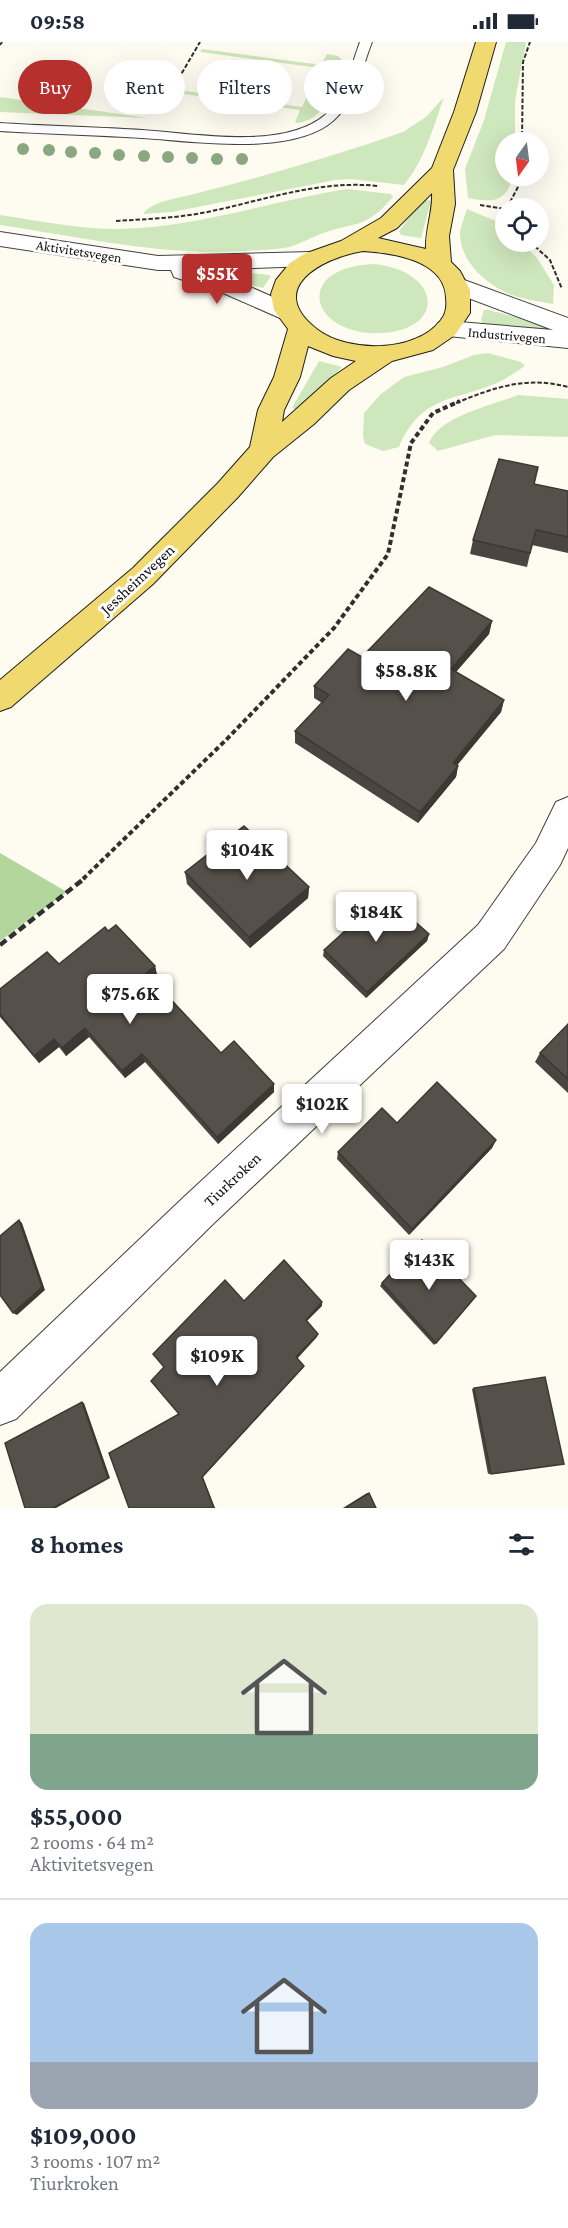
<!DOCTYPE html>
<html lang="en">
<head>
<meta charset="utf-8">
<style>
  :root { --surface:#fff; --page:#f2f2f3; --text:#1f2937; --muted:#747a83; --line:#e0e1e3; --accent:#b6312e }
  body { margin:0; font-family:"Crimson Pro",serif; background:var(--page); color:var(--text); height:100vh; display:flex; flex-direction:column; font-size:22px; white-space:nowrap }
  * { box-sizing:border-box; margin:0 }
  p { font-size:20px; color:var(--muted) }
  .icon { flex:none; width:33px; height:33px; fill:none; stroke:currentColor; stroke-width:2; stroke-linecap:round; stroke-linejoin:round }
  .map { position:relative; height:1466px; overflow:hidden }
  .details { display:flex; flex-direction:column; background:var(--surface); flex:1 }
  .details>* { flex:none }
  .banner { position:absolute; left:18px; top:18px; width:532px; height:54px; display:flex; gap:12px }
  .needle { width:39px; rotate:194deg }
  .tools { position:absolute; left:495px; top:90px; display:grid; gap:12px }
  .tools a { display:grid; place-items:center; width:54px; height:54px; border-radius:50%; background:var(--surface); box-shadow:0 6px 24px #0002; font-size:30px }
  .price { position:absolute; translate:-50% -51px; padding:0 14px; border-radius:6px; background:#fff; color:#222; font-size:20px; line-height:39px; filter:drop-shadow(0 2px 3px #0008) }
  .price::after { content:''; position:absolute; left:50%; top:36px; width:18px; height:14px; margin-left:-9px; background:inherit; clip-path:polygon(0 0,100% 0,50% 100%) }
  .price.on { background:var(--accent); color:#fff }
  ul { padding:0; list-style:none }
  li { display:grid; align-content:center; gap:12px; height:318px; padding:0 30px }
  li+li { border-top:2px solid var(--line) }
  li span { display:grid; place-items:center; height:186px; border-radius:18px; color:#555 }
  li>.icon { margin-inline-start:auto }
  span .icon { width:108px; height:108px; fill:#fffc; stroke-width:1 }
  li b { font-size:26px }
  h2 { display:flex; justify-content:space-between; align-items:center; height:72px; padding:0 30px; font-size:26px }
  .chip { padding:0 21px; border-radius:27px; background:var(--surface); box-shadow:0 6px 24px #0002; font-size:21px; line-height:54px }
  .chip.on { background:var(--accent); color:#fff }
  .status { display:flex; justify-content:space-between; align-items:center; height:42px; padding:0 30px; background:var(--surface); direction:ltr }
  .status svg { height:16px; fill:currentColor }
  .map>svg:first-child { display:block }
  .green { fill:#cfe7bc }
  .forest { fill:#b2d69c }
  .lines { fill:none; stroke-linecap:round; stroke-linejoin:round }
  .service-casing { stroke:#414141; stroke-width:2 }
  .minor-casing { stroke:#414141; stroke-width:2 }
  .tertiary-casing { stroke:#414141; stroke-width:2 }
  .primary-casing { stroke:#1f1f1f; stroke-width:2 }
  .path-far2 { stroke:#303030; stroke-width:2; stroke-dasharray:4.5 2; stroke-linecap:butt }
  .path-far1 { stroke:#303030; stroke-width:4; stroke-dasharray:5 3; stroke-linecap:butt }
  .path { stroke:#303030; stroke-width:4.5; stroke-dasharray:8 4; stroke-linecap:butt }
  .service { fill:#fff; fill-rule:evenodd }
  .minor { fill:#fff; fill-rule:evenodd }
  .tertiary { fill:#fff; fill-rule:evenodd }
  .primary { fill:#f0d96e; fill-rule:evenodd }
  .tree { fill:#8aa77f }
  .wall { fill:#4a4540 }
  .shaded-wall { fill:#3c3834 }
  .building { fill:#56504b; stroke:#3c3834; stroke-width:1.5 }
  .labels { text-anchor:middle; stroke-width:6; stroke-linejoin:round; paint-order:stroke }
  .far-street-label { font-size:14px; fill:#0e0e0e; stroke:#fff }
  .street-label { font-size:16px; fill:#0e0e0e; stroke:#fff }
</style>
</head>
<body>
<div class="status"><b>09:58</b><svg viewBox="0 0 49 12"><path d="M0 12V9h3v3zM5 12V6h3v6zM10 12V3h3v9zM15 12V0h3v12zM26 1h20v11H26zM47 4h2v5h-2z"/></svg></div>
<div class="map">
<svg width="568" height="1466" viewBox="0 0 568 1466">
  <rect width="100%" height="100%" fill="#fefcf0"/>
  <!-- green -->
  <g class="green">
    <path d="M506,0H526L515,59V100H506V134H513C506,160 494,161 468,156L465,127L484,78Z"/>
    <path d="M202,7L321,23L327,12L338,14L343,19L336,35C330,39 322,40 315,37L319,26L200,10Z"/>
    <path d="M179,48L302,65L308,52L318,54L326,59C322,71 310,80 297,81L295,80L300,68L176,51Z"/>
    <polygon points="0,55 148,76 0,70"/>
    <path d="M444,55C433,86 425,117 404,143L350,137L335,138L172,170L143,172C151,159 180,156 194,152C265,134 335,114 403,90L426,75Z"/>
    <path d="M347,147L391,152L393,155C365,187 359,179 323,191C311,195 301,202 289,205C274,208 259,208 244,209C162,214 81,195 0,183V173C39,179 79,187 118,187C196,186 271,159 347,147Z"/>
    <polygon points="423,157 431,159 421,196 401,193 399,189"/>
    <path d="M467,167L503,182L505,184L506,200H521L537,216L554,243L553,262C538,259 521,257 507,251C484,241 459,217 460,190C461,183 465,174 467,167Z"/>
    <path d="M374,222C441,229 447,287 382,291C310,295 291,225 374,222Z"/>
    <polygon points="201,225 269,233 271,234 263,246 199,231"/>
    <polygon points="484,268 488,268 556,285 554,291 483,281 481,278"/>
    <path d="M488,311L521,320L525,324C517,329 509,335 501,339C456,360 422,351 399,405L383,409L365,402L363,394L364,371L381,352L404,335L443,325L474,313Z"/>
    <polygon points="319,319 342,325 298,368 292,366"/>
    <path d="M518,353L568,357V395L495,393L438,409L429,401C439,374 493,363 518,353Z"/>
  </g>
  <!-- forest -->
  <polygon class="forest" points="0,811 67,850 0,899"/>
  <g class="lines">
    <!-- service casing -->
    <g class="service-casing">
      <path id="service" d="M360,0H372C362,26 355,59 334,78C293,115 194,99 142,96C95,93 47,92 0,89V81C47,84 94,85 142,88C193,91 282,109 325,73C345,57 351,23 360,0Z"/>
    </g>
    <!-- minor casing -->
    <g class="minor-casing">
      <g id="minor">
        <polygon points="456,235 568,276 568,306 438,293 434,287 438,281 447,279 553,288 447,248 444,243 447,238"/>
        <polygon points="568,755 568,806 560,823 504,907 213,1182 16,1377 0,1383 0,1330 185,1154 478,883 536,801 556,760"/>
      </g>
    </g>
    <!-- tertiary casing -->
    <g class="tertiary-casing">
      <polygon id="tertiary" points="0,190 158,214 310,210 318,212 322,217 318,222 310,224 200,228 241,241 298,266 301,272 298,278 289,280 223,251 174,235 171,228 158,228 0,204"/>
    </g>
    <!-- primary casing -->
    <g class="primary-casing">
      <path id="primary" d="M476,0H496L476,70L453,128L455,162L449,194L451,220L460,229L470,248V271L455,293L433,308L392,319L349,348L314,382L273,415L238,455L153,542L11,665L0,669V638L133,526L218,441L250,405L258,368L274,335L288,287L274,268L271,252L276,238L290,221L304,212L341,199L381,176L432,126L454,70ZM432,151C433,170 425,188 426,207L378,196L397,186ZM363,209C393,211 445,218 446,256C447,264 446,272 441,278C416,311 349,311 318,288C264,247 321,216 363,209ZM308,304L333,314L356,319L331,336L282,380L284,368L300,335Z"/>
    </g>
    <!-- path-far2 -->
    <g class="path-far2">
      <polyline points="0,3 2,0"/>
      <polyline points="162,65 200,0"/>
      <polyline points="522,100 523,20 530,0"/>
      <polyline points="480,163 506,167"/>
      <polyline points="507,166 520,141 520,134"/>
      <polyline points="506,171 506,175"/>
      <path d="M116,179C148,177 180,176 212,169C268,157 320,138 378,144"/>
      <polyline points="530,200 550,218 562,247"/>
      <path d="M456,361C495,345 527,334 568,345"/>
    </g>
    <!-- path-far1 -->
    <polyline class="path-far1" points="83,837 226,698 334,586 388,512 411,401 433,371 460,359"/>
    <!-- path -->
    <polyline class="path" points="0,903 85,836"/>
    <!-- service -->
    <use href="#service" class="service"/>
    <!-- minor -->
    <use href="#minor" class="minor"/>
    <!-- tertiary -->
    <use href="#tertiary" class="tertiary"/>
    <!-- primary -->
    <use href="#primary" class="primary"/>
  </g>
  <!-- trees -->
  <g class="tree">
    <circle cx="23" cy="107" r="6"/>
    <circle cx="49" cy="108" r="6"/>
    <circle cx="71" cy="110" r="6"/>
    <circle cx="95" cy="111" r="6"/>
    <circle cx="119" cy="113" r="6"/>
    <circle cx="144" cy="114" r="6"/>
    <circle cx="168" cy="115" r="6"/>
    <circle cx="192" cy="116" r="6"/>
    <circle cx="217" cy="117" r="6"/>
    <circle cx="242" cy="117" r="6"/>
  </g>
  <!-- wall -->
  <g class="wall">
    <polygon points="534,442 568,449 568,511 532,503 527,525 470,512 473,498"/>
    <polygon points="492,579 489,592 456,630 504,658 501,670 457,723 458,724 456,735 418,781 295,701 295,689 322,661 314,656 314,644 362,615"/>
    <polygon points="185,830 309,845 308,856 250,906 187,842"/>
    <polygon points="429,892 427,899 366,956 323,914 324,908"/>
    <polygon points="59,922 155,924 157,933 152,937 221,1011 274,1042 274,1050 218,1102 145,1020 125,1036 89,995 66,1014 59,1005 39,1021 0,975 0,947"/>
    <polygon points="568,982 568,1051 535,1020 540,1011"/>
    <polygon points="397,1081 496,1098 492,1106 409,1193 337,1117 338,1110"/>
    <polygon points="382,1241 476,1254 434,1303 380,1244"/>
    <polygon points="474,1346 564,1422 488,1432 472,1347"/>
    <polygon points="367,1451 369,1451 376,1466 343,1466"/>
  </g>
  <!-- shaded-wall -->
  <g class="shaded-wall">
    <polygon points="492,579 489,592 448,639 451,627"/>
    <polygon points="504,658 501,670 450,732 453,721"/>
    <polygon points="458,724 456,735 418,781 420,770"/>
    <polygon points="309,845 308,856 250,906 249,895"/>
    <polygon points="429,892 427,899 366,956 367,950"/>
    <polygon points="155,924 157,933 149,940 146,931"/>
    <polygon points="85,986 89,995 66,1014 62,1006"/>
    <polygon points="54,997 59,1005 39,1021 34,1014"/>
    <polygon points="142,1012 145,1020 125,1036 122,1029"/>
    <polygon points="274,1042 274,1050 218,1102 217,1095"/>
    <polygon points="496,1098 492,1106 409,1193 412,1187"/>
    <polygon points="19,1178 22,1181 45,1248 17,1273 13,1271"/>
    <polygon points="322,1260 322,1264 305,1281 306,1278"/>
    <polygon points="318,1292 317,1295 296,1318 296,1315"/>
    <polygon points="304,1324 303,1326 203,1435 215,1466 214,1466 202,1435"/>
    <polygon points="82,1360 84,1361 110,1436 56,1466 53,1466"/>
  </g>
  <!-- building -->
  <g class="building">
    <polygon points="499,417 538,425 534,442 568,449 568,495 536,488 530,511 473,498"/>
    <polygon points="429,545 492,579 451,627 504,658 453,721 458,724 420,770 295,689 329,653 314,644 348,607 362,615"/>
    <polygon points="244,784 309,845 249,895 185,830"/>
    <polygon points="385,853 429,892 367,950 324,908"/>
    <polygon points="116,883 155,924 146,931 221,1011 234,999 274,1042 217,1095 142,1012 122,1029 85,986 62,1006 54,997 34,1014 0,972 0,947 47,910 59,922 105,885 108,889"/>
    <polygon points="568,982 568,1037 540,1011"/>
    <polygon points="437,1040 496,1098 412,1187 338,1110 382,1066 397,1081"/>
    <polygon points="19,1178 42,1245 13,1271 0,1253 0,1194"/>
    <polygon points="422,1198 476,1254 436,1301 382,1241"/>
    <polygon points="284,1218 322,1260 306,1278 318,1292 296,1315 304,1324 202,1435 214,1466 129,1466 109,1411 179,1372 151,1339 164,1325 153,1312 225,1238 244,1259"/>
    <polygon points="545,1335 564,1422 491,1432 474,1346"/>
    <polygon points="82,1360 108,1436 53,1466 25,1466 5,1401"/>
    <polygon points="369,1451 376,1466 345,1466"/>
  </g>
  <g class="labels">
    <!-- far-street labels -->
    <g class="far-street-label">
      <text transform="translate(79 209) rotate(9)" y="5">Aktivitetsvegen</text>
      <text transform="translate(507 293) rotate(5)" y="5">Industrivegen</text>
    </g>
    <!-- street labels -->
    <g class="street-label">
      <text transform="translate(137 537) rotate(-43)" y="6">Jessheimvegen</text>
      <text transform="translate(232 1137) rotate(-43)" y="6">Tiurkroken</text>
    </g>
  </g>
</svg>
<div class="tools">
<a><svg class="needle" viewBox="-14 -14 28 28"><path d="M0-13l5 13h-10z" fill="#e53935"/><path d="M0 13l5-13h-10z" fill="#747a83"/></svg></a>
<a><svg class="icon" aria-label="locate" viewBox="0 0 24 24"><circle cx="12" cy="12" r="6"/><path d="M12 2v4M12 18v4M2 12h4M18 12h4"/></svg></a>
</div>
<b class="price on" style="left:217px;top:263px">$55K</b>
<b class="price" style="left:406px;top:660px">$58.8K</b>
<b class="price" style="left:247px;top:839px">$104K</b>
<b class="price" style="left:376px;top:901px">$184K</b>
<b class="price" style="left:130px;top:983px">$75.6K</b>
<b class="price" style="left:322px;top:1093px">$102K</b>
<b class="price" style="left:429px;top:1249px">$143K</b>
<b class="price" style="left:217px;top:1345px">$109K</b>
<div class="banner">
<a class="chip on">Buy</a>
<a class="chip">Rent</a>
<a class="chip">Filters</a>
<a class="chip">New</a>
</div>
</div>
<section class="details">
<h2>8 homes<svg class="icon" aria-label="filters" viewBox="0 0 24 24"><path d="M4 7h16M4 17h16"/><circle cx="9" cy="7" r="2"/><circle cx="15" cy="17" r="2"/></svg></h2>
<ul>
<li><span style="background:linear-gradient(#dfe7d0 70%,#7fa58c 0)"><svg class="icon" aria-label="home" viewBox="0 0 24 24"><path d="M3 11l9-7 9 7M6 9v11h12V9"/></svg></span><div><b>$55,000</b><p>2 rooms · 64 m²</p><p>Aktivitetsvegen</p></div></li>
<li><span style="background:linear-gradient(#a9c7e8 75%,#9aa5b1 0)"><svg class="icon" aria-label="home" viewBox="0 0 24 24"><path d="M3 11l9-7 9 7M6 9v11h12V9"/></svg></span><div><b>$109,000</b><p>3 rooms · 107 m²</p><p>Tiurkroken</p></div></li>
</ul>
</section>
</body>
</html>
